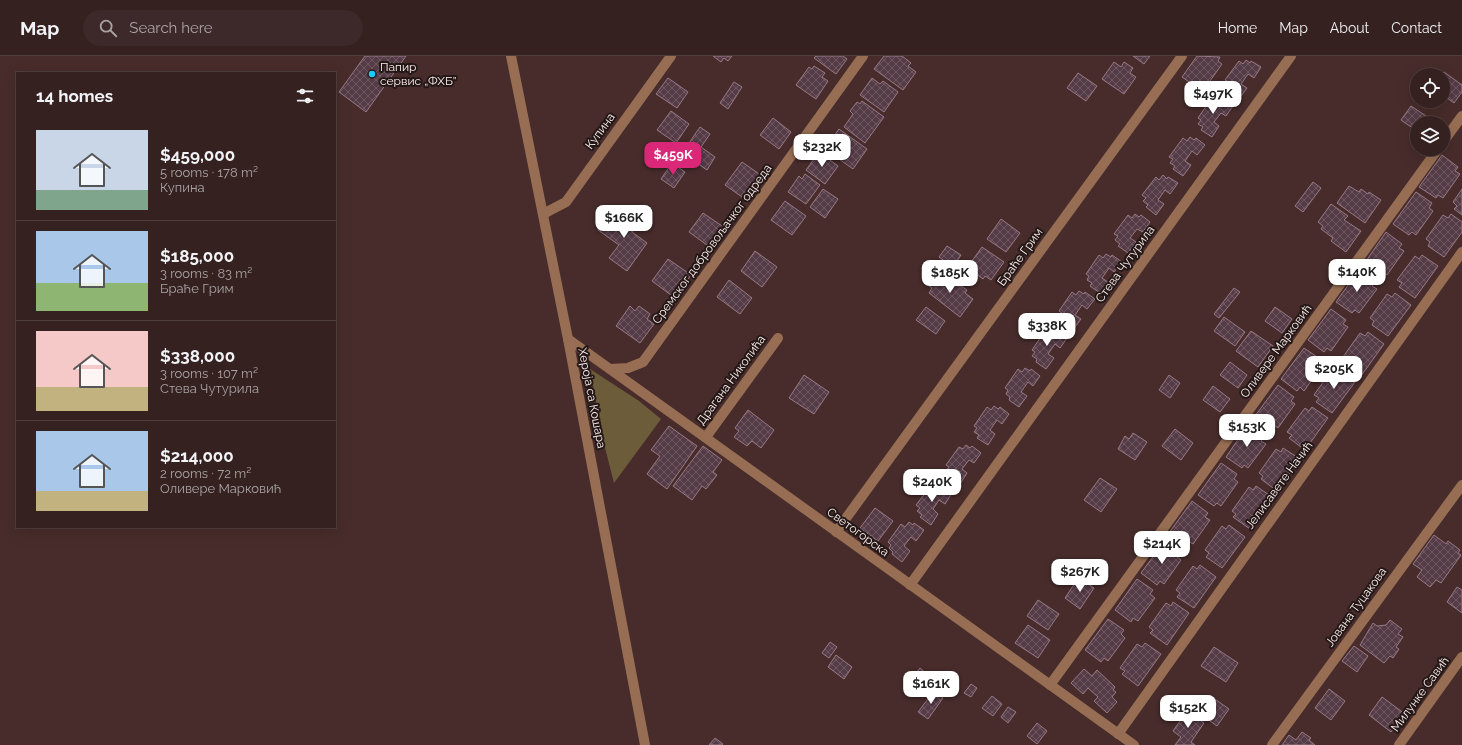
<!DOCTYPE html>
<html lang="en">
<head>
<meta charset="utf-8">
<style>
  :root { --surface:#352120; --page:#3d2929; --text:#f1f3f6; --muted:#aaa3a5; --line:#4f3e3e; --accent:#db2777 }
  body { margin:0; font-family:Raleway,sans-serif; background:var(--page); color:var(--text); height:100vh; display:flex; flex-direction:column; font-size:15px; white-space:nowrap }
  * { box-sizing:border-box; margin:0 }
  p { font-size:13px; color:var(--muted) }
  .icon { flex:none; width:22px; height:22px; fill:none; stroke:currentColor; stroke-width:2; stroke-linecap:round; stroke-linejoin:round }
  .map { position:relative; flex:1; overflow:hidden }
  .panel { position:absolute; left:16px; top:16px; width:320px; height:456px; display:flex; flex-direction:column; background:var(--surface); border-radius:0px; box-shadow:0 4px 16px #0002,0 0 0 1px var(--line) }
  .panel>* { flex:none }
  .tools { position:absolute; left:1410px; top:12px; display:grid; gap:8px }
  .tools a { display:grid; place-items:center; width:40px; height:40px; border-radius:50%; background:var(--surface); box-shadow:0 4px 16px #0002,0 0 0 1px var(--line); font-size:20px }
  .price { position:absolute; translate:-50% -34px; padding:0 9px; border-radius:8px; background:#fff; color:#222; font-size:13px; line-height:26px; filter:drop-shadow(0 1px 2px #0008) }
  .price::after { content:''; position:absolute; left:50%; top:24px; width:12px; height:9px; margin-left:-6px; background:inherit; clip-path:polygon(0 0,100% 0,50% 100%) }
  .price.current { background:var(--accent); color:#fff }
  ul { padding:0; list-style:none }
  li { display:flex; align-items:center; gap:12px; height:100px; padding:0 20px }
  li+li { border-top:1px solid var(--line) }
  li span { display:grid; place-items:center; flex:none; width:112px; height:80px; border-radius:0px; color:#555 }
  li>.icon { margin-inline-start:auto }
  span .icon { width:48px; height:48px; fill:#fffc; stroke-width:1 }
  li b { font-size:17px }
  h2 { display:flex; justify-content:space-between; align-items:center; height:48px; padding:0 20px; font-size:17px }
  header { display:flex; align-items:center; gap:24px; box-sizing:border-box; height:56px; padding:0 20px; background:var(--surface); border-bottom:1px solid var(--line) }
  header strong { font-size:19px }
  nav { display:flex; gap:22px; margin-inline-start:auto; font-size:14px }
  .search { width:280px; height:36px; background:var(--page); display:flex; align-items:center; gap:10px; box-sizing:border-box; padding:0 14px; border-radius:22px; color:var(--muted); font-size:15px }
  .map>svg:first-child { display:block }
  .grass { fill:#6d5c3a }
  .building { fill:url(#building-cross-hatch); stroke:#977a86 }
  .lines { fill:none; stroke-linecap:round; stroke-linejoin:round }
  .minor { stroke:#976e53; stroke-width:10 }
  .poi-dot { fill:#1cc9fc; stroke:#241817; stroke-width:1.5 }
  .labels { text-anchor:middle; stroke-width:4; stroke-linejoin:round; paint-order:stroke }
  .poi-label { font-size:12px; fill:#fdeeed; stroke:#241817; text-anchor:start }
  .street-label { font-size:12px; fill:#fdeeed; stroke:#241817 }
</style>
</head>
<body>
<header>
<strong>Map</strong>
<div class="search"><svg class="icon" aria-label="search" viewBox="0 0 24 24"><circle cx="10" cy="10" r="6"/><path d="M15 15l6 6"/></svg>Search here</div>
<nav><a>Home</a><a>Map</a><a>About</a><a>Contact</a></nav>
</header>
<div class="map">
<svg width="1462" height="689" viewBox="0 0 1462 689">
  <defs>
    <pattern id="building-cross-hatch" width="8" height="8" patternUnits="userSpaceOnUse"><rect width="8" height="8" fill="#553b46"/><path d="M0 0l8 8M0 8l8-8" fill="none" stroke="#6e5861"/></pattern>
  </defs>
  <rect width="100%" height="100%" fill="#472c2b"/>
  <!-- grass -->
  <polygon class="grass" points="590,313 639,345 661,363 614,427 602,380"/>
  <!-- building -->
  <g class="building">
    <polygon points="365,0 406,0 366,56 339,36"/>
    <polygon points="713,0 732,0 728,5 724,2 721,6"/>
    <polygon points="816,0 843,0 847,3 836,18 814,2"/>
    <polygon points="884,0 902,0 911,7 908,10 916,16 903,34 874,13"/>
    <polygon points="1133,0 1150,0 1144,8"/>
    <polygon points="1197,0 1220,1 1218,5 1222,8 1205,32 1201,29 1198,32 1182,21"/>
    <polygon points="1246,4 1250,7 1251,5 1261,11 1254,22 1248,18 1241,28 1247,32 1239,43 1229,35 1231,33 1226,30 1229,26 1225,24 1239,5 1243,8"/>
    <polygon points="1114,6 1121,11 1124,6 1133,12 1130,17 1136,21 1124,38 1102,23"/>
    <polygon points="814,10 825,17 822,21 828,25 816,43 796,29 809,11 812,13"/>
    <polygon points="1444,16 1462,29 1462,36 1454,47 1443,39 1443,19 1441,19"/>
    <polygon points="1078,17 1097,30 1086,45 1067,32"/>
    <polygon points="668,22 688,36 677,52 656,38"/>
    <polygon points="872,22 880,28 883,25 898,36 884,56 860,39"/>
    <polygon points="734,26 742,31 728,53 720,47"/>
    <polygon points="1218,42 1222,45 1224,43 1233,50 1226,60 1221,57 1214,66 1219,70 1212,81 1201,74 1203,71 1198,68 1201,64 1198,62 1211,43 1215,46"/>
    <polygon points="862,45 884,61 865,87 844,71 853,58 850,55 857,46 860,48"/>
    <polygon points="1411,50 1429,62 1425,67 1417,67 1417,75 1401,64"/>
    <polygon points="671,55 689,68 676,87 657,74"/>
    <polygon points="773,62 791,76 779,93 760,79"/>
    <polygon points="700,71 710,78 701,91 715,101 707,114 682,97"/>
    <polygon points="839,73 867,93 853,113 825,93"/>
    <polygon points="1190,81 1194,84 1196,82 1205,89 1197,99 1192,95 1185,105 1191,109 1183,120 1173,113 1175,110 1170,107 1173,103 1169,101 1183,82 1187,85"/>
    <polygon points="819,96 838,110 825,128 806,114"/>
    <polygon points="1442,99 1458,111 1455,115 1460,118 1443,142 1438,139 1436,142 1419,131"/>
    <polygon points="742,106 762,120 745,143 725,129"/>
    <polygon points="672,107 685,116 674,132 661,123"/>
    <polygon points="805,118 820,129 806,148 788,136 799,120 802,123"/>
    <polygon points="1163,119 1167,123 1168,121 1178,127 1170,138 1165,134 1158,144 1164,148 1156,159 1146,151 1148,149 1143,145 1146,142 1142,139 1156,121 1159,124"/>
    <polygon points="1313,126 1321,132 1303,156 1295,150"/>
    <polygon points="1349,130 1359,136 1361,133 1368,138 1369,136 1381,144 1365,167 1337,147"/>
    <polygon points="823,133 838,143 825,162 810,151"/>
    <polygon points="1462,133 1462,159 1454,153 1457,150 1453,146"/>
    <polygon points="1416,136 1432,147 1429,152 1433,155 1416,179 1412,176 1409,179 1393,168"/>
    <polygon points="785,145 806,160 792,179 771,164"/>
    <polygon points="1331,148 1348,160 1344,164 1361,175 1346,196 1331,185 1333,182 1321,173 1323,170 1318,166"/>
    <polygon points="632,156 642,163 632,176 647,187 627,215 609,202 619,189 598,174 610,158 616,163 619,158 627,164"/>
    <polygon points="703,157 725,172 711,192 689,176"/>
    <polygon points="1135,158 1139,161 1141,159 1150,166 1143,176 1137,173 1130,182 1136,186 1128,197 1118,190 1120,188 1115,184 1118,180 1114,178 1128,159 1132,162"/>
    <polygon points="1451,158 1462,166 1462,176 1444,201 1428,190 1430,186 1426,183 1443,159 1448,162"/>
    <polygon points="1001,163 1020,177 1006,196 987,183"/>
    <polygon points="1386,176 1402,188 1399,192 1404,195 1387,219 1383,216 1380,219 1364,208"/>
    <polygon points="947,190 961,199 953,211 939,201"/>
    <polygon points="982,191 1004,206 991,224 985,220 983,223 973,216 975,213 969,209"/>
    <polygon points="755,195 777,211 762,231 741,215"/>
    <polygon points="1106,198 1111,201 1112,199 1122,206 1114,216 1109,212 1102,222 1108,226 1100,237 1090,230 1092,227 1087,224 1089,220 1086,218 1099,199 1103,202"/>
    <polygon points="1422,199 1438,210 1415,242 1399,231 1402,227 1397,224 1415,200 1419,203"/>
    <polygon points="668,203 691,219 675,242 652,225"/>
    <polygon points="1359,214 1375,226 1372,230 1377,233 1359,257 1355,254 1352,257 1336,246"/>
    <polygon points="939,216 967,234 965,237 973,243 960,261 929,237 932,232 929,230"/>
    <polygon points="729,224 752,242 740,258 717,241"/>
    <polygon points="1234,232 1240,236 1219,262 1214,258"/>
    <polygon points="1079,235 1084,238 1085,236 1095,243 1087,253 1082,249 1075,259 1081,263 1073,274 1063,267 1064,264 1060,261 1062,257 1059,255 1072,236 1076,239"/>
    <polygon points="1395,237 1411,249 1388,280 1372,269 1374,265 1370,262 1387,238 1392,241"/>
    <polygon points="630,250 635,255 639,250 650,258 647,263 654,268 640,287 616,270"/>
    <polygon points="926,251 945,265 936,278 916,264"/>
    <polygon points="1275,251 1292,263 1282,277 1265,265"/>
    <polygon points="1331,253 1346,264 1343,268 1348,271 1331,295 1327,292 1324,296 1308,284"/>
    <polygon points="1224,261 1245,276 1235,290 1214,275"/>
    <polygon points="1052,274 1057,277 1058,275 1067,282 1060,292 1055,288 1048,298 1054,302 1046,313 1036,306 1037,303 1032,300 1035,296 1032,294 1045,275 1049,278"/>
    <polygon points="1251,275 1273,290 1258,311 1236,295"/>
    <polygon points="1368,276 1384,288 1361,320 1345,308 1347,304 1343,301 1360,277 1365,280"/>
    <polygon points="1304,292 1320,303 1317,308 1321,311 1304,335 1300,331 1297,335 1281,323"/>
    <polygon points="1230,306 1247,319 1238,332 1220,319"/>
    <polygon points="1025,312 1030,315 1031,313 1040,320 1033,330 1028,326 1021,336 1027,340 1019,351 1009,344 1010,341 1006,338 1008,334 1005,332 1018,313 1022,316"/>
    <polygon points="1339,314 1355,326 1332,357 1316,346 1319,342 1314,339 1331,315 1336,318"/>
    <polygon points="804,319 829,336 814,358 789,342"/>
    <polygon points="1169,319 1180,327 1170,342 1159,334"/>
    <polygon points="1278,329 1294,341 1291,345 1295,348 1278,372 1274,369 1271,372 1255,360"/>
    <polygon points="1213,330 1230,343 1220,356 1203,344"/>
    <polygon points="994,350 998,353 1000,351 1009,358 1002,368 997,364 990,374 995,378 988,389 977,382 979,379 974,376 977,372 974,370 987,351 991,354"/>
    <polygon points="1312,351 1328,362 1305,394 1289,382 1292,379 1287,376 1305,352 1309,355"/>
    <polygon points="748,354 774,374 761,392 752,385 747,390 734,381 739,375 735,372"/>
    <polygon points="1248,369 1264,381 1261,385 1266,388 1248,412 1244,409 1242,412 1226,401"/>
    <polygon points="669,370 697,390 667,433 647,418 660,400 651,394"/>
    <polygon points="1175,373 1193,387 1181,404 1162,390"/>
    <polygon points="1133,377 1147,386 1135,404 1118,393 1125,380 1129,383"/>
    <polygon points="966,389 970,392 972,390 981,397 974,407 969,404 962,413 967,417 960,428 949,421 951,419 946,415 949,411 946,409 959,391 963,393"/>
    <polygon points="703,390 722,404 713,416 717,419 706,433 702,430 692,444 673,430"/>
    <polygon points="1283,392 1300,403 1277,435 1261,423 1263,420 1259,417 1276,393 1281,396"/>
    <polygon points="1221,407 1237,418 1234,423 1238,426 1221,450 1217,447 1214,450 1198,439"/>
    <polygon points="1100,422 1117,433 1101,456 1084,444"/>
    <polygon points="937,429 941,432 943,430 952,437 945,448 939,444 933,453 938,458 931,469 920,461 922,459 917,455 920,452 916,449 930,431 934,434"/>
    <polygon points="1256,430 1272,441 1250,473 1233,461 1236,458 1232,455 1249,431 1253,434"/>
    <polygon points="1192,445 1208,457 1205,461 1210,464 1193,488 1188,485 1186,489 1169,477"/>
    <polygon points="875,452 893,465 878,485 860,472"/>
    <polygon points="909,466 913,469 914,467 924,474 916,485 911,481 904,490 910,495 902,506 892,498 893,496 889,492 891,489 888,486 901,468 905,471"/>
    <polygon points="1229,469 1245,481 1222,512 1206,501 1209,497 1205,494 1222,470 1226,473"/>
    <polygon points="1434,479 1446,488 1448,485 1460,494 1458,497 1461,499 1441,527 1436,524 1430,531 1417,521 1422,514 1413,508"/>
    <polygon points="1164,486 1180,497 1177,501 1181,504 1164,528 1160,525 1157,529 1141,517"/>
    <polygon points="1200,509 1216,521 1194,552 1177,541 1180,537 1176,534 1193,510 1197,513"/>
    <polygon points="1079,521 1094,532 1080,553 1065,542"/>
    <polygon points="1137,523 1153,534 1150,538 1155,542 1138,565 1133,562 1131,566 1115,554"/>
    <polygon points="1457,531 1462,534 1462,557 1447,546"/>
    <polygon points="1038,544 1059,558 1048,574 1027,560"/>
    <polygon points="1173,546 1189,557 1167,589 1150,577 1153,574 1149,571 1166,547 1171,550"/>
    <polygon points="1108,563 1124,574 1121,578 1125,582 1108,605 1104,602 1101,606 1085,594"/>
    <polygon points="1390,564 1402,573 1398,578 1403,581 1396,591 1399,593 1393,602 1390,600 1384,607 1360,589 1373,567 1377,570 1386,569"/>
    <polygon points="1028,569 1050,584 1038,602 1015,587"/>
    <polygon points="830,586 837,591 829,602 822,597"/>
    <polygon points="1145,587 1161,598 1138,630 1122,618 1125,615 1120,612 1137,588 1142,591"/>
    <polygon points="1354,590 1368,600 1357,616 1342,605"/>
    <polygon points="1214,591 1238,607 1226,626 1201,610"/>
    <polygon points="836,599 852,611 844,623 828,611"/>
    <polygon points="920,612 927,618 920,628 912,623"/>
    <polygon points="1084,613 1092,620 1097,614 1115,631 1113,634 1116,636 1112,641 1117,646 1107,657 1094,645 1098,641 1088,632 1083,638 1071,627"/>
    <polygon points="971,628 977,632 971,641 964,637"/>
    <polygon points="1329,633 1345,645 1331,664 1315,652"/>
    <polygon points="934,635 943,642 928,663 918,656"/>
    <polygon points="1209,639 1229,653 1217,670 1196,655"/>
    <polygon points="992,640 1002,648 993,660 982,652"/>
    <polygon points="1382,641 1405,658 1391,676 1369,659"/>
    <polygon points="1008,651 1016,656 1008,667 1001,661"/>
    <polygon points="1187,655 1204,667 1191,686 1195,689 1175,689 1181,681 1173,675"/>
    <polygon points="1037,667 1047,675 1037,688 1027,680"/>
    <polygon points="1302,676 1311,682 1309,684 1315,689 1282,689 1289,679 1296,684"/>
    <polygon points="715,682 723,688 722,689 709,689"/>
  </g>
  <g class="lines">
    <!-- minor -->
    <g class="minor">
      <polyline points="511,0 568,283 645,689"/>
      <polyline points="1443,86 1462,60"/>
      <polyline points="543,158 566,146 671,0"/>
      <polyline points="568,283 1134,689"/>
      <polyline points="611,313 628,312 643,306 863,0"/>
      <polyline points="706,381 778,282"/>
      <polyline points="836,476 1182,0"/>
      <polyline points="910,529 1291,0"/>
      <polyline points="1050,629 1438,93"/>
      <polyline points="1118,678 1462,196"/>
      <polyline points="1272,689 1462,429"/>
      <polyline points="1399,689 1462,601"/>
    </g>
  </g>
  <!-- markers -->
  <circle class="poi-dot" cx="372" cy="18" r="4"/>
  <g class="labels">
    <!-- poi labels -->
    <g class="poi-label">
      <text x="380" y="15">Папир<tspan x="380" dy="14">сервис „ФХБ”</tspan></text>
    </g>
    <!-- street labels -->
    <g class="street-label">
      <text transform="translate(600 75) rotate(-54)" y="4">Купина</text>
      <text transform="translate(712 188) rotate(-54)" y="4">Сремског добровољачког одреда</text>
      <text transform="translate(1020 201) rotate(-54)" y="4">Браће Грим</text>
      <text transform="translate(1125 208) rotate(-54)" y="4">Стева Чутурила</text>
      <text transform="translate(1276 295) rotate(-54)" y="4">Оливере Марковић</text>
      <text transform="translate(731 324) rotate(-54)" y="4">Драгана Николића</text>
      <text transform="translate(592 342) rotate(79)" y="4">Хероја са Кошара</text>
      <text transform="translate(1279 429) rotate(-54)" y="4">Јелисавете Начић</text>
      <text transform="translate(858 476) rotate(36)" y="4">Светогорска</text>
      <text transform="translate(1356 551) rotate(-54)" y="4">Јована Туцакова</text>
      <text transform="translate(1420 638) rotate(-54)" y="4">Милунке Савић</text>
    </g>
  </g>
</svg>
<div class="tools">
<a><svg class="icon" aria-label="locate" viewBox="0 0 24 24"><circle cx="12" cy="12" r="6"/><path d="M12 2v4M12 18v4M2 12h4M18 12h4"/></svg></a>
<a><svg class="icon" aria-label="layers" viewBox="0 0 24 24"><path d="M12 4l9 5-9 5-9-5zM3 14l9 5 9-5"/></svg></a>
</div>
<b class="price" style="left:1213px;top:59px">$497K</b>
<b class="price" style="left:822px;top:112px">$232K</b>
<b class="price current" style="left:673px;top:120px">$459K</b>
<b class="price" style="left:624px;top:183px">$166K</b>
<b class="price" style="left:1357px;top:237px">$140K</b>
<b class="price" style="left:950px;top:238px">$185K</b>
<b class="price" style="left:1047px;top:291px">$338K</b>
<b class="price" style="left:1334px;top:334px">$205K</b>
<b class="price" style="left:1247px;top:392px">$153K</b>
<b class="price" style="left:932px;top:447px">$240K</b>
<b class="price" style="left:1162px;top:509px">$214K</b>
<b class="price" style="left:1080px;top:537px">$267K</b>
<b class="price" style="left:931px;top:649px">$161K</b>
<b class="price" style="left:1188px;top:673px">$152K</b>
<section class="panel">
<h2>14 homes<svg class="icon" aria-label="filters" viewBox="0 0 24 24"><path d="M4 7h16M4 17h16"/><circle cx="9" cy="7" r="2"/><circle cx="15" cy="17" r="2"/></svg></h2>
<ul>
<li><span style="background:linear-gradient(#c9d6e8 75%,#7fa58c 0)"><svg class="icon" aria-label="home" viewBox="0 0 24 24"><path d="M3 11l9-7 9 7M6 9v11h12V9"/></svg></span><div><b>$459,000</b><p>5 rooms · 178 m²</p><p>Купина</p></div></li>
<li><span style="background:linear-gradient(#a9c7e8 65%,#8fb573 0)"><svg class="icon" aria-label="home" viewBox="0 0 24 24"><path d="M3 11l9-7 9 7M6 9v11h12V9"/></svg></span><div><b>$185,000</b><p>3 rooms · 83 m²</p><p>Браће Грим</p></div></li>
<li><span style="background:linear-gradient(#f6c9c9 70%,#c2b280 0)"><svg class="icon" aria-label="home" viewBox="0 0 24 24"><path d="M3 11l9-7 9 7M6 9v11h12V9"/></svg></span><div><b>$338,000</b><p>3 rooms · 107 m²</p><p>Стева Чутурила</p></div></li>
<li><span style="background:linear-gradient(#a9c7e8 75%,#c2b280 0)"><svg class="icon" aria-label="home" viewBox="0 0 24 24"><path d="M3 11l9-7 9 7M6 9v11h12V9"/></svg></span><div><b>$214,000</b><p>2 rooms · 72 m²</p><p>Оливере Марковић</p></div></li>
</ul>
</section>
</div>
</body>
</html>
